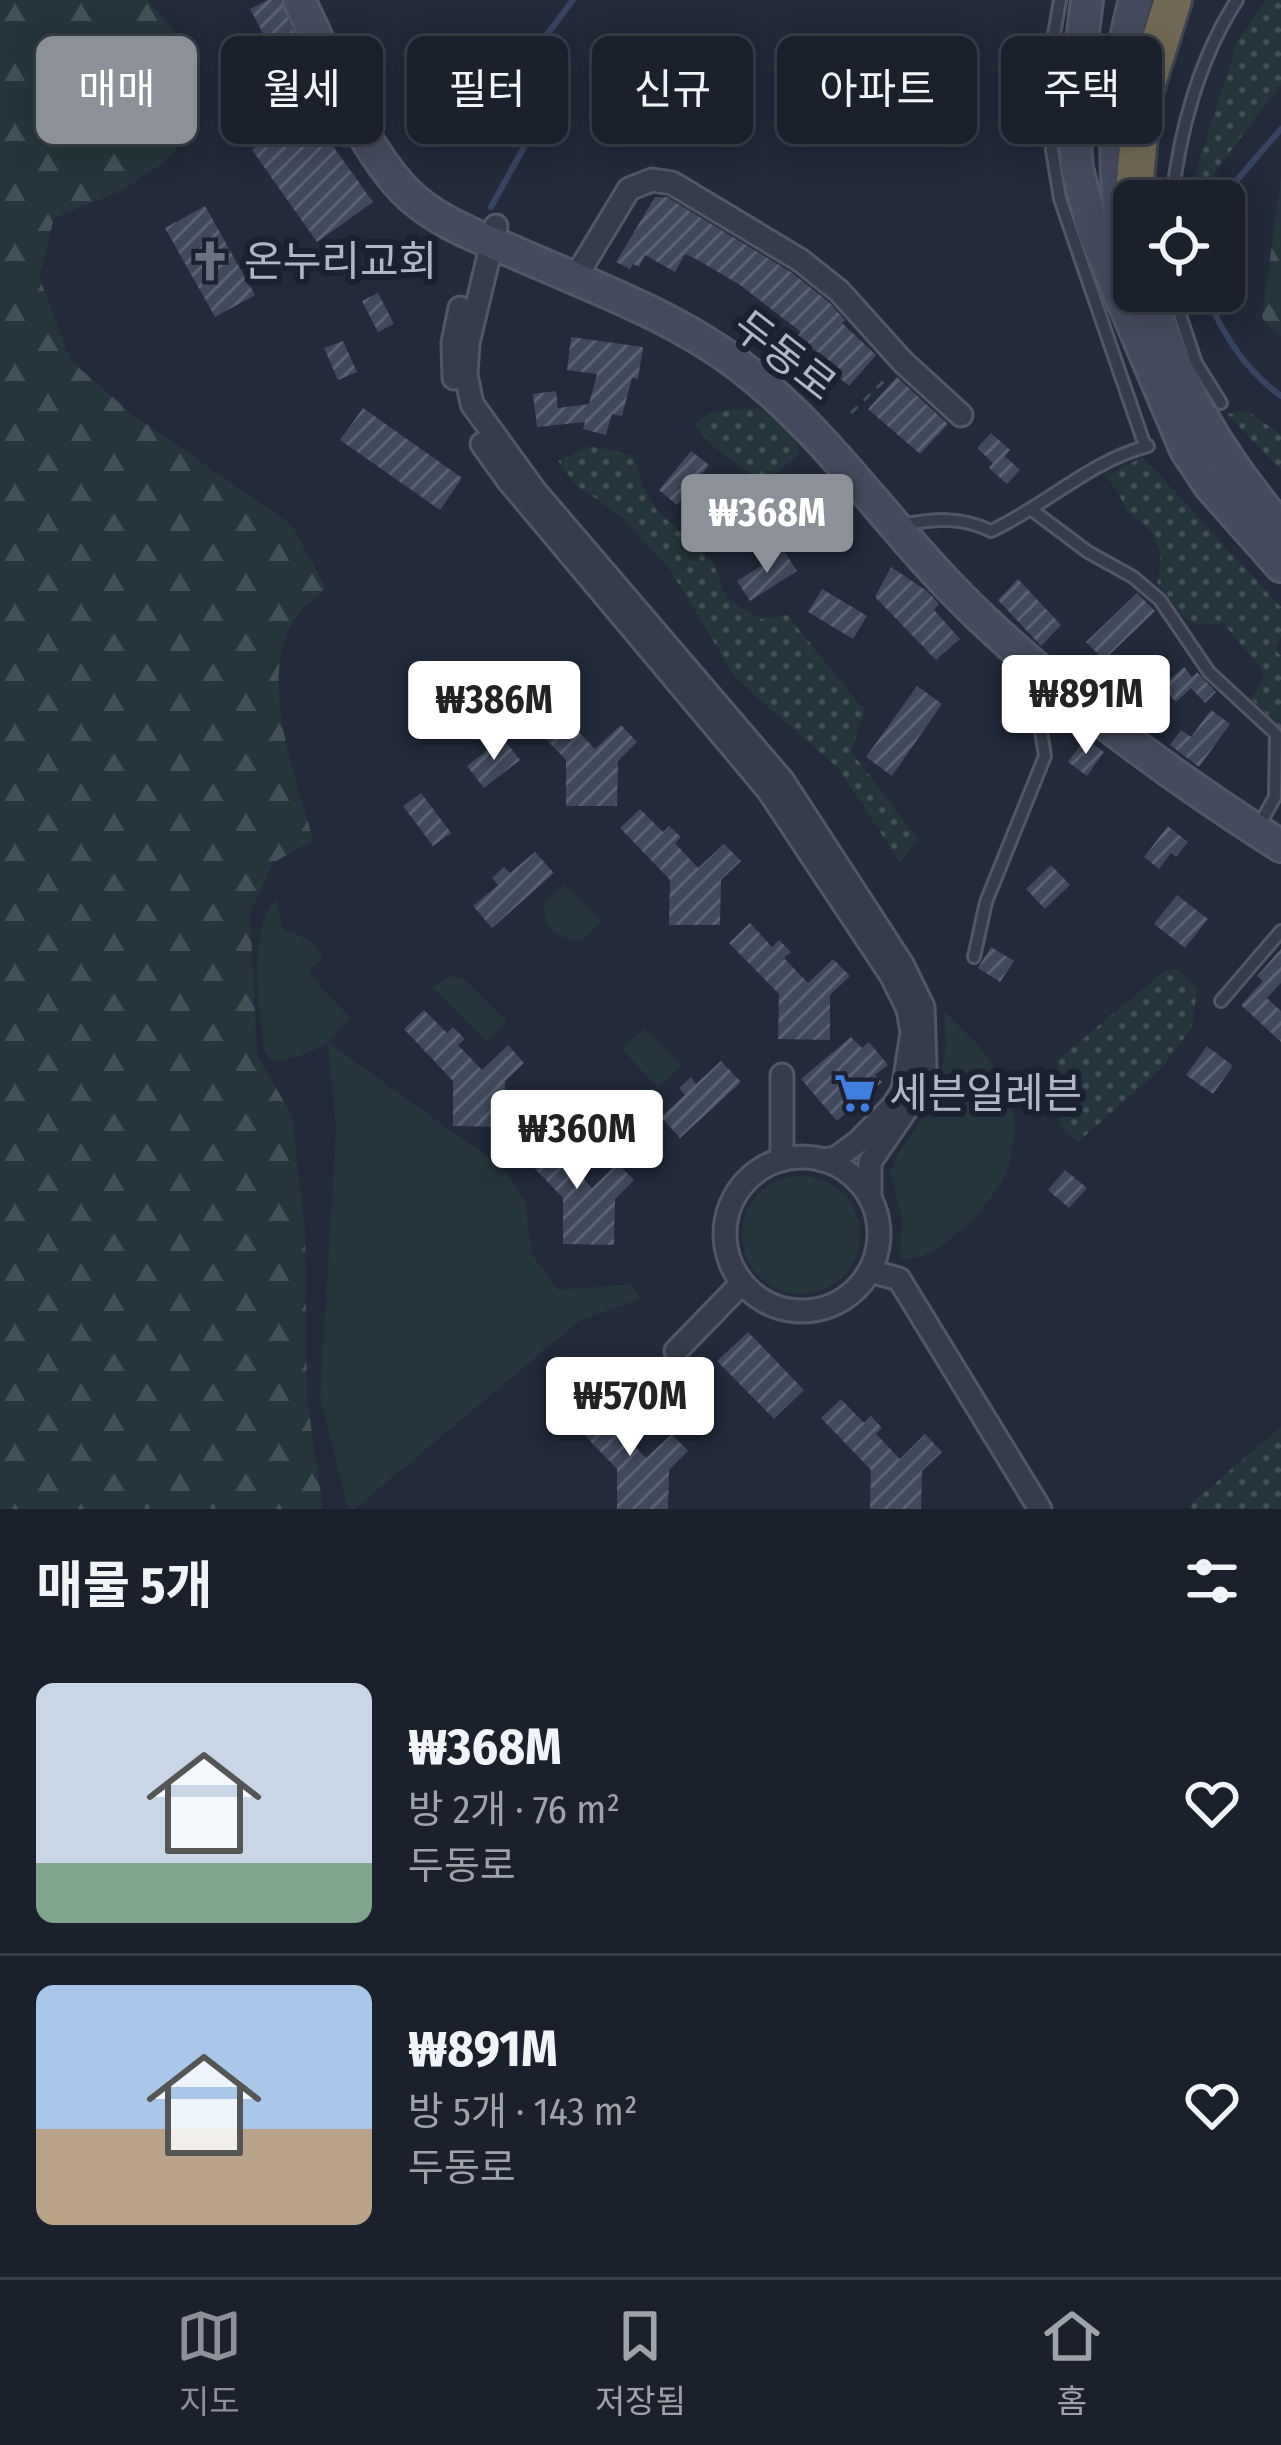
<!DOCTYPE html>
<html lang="ko">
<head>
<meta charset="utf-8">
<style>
  :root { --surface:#1a202c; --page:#232834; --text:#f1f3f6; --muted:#9fa3a9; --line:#383e48; --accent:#8c9099 }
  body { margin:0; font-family:"Fira Sans Condensed","Noto Sans KR",sans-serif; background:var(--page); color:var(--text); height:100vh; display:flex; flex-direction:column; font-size:45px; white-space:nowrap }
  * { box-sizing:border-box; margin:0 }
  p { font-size:39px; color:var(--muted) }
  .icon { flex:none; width:66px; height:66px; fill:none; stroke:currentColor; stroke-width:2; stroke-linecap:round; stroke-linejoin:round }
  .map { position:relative; height:1509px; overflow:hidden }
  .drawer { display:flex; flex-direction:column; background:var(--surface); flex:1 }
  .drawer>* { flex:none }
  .banner { position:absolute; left:36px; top:36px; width:1209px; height:108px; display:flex; gap:24px }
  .fabs { position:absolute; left:1113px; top:180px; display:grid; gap:24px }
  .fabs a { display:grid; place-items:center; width:132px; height:132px; border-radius:18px; background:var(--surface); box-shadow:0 6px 30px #0003,0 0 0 3px var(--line); font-size:60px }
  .price { position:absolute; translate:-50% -102px; padding:0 27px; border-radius:12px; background:#fff; color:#222; font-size:39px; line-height:78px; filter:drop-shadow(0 3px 6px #0008) }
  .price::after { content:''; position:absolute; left:50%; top:72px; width:36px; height:27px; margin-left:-18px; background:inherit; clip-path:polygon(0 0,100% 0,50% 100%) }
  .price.on { background:var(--accent); color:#fff }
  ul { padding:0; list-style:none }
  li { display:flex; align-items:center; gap:36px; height:300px; padding:0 36px }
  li+li { border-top:3px solid var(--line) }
  li span { display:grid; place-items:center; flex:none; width:336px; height:240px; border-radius:18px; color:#555 }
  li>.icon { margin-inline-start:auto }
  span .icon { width:144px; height:144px; fill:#fffc; stroke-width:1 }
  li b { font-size:51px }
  h2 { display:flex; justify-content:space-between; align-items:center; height:144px; padding:0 36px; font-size:51px }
  .chip { padding:0 42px; border-radius:18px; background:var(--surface); box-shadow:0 6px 30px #0003,0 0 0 3px var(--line); font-size:42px; line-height:108px }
  .chip.on { background:var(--accent); color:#fff }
  .menu { display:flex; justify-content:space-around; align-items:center; height:168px; border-top:3px solid var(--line); background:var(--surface); font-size:33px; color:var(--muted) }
  .menu a { display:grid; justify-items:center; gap:6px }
  .menu .on { color:var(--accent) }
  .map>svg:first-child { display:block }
  .grass { fill:url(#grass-dots) }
  .forest { fill:url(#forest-firs) }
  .park { fill:#24363c }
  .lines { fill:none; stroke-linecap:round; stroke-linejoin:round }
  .stream { stroke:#364362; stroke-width:6 }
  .building { fill:url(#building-hatch) }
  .lane-casing { stroke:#515766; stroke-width:16 }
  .street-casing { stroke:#515766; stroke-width:27 }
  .secondary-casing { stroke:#515766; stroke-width:36 }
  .highway-casing { stroke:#3e4453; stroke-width:42 }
  .path { stroke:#3f5256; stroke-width:3; stroke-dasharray:9 9; stroke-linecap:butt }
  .lane { stroke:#363c4b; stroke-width:10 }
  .street { stroke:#363c4b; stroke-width:21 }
  .secondary { stroke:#444b5e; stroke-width:30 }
  .highway { stroke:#716953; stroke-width:36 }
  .labels { text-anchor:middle; stroke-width:12; stroke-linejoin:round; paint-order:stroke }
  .poi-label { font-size:42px; fill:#b1b7c7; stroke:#1b2130; text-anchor:start }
  .street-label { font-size:42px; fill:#b1b7c7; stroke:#1b2130 }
</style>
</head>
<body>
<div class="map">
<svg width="1281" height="1509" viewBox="0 0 1281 1509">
  <defs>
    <pattern id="grass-dots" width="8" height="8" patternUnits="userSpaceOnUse" patternTransform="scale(3)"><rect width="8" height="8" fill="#24363c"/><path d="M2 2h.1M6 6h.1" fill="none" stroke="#415157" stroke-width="1.8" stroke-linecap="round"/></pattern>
    <pattern id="forest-firs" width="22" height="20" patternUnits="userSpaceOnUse" patternTransform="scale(3)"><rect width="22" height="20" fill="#24363c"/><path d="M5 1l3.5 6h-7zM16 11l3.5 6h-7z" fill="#415157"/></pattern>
    <pattern id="building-hatch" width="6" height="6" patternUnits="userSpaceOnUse" patternTransform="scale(3)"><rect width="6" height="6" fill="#41495d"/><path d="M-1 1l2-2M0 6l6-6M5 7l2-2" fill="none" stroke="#5a6173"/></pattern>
  </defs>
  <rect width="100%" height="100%" fill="#222a3b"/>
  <!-- grass -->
  <g class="grass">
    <polygon points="1266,0 1281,0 1281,84 1203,188 1194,178 1237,42"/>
    <polygon points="759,408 796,437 799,455 762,484 708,442 695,425 709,412"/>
    <polygon points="1247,411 1281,434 1281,470 1227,414"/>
    <polygon points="589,446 633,455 643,487 657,511 712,560 727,599 762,619 787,615 865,711 851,751 918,840 900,862 838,768 737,680 669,568 622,517 575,484 558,461"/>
    <path d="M1143,457L1281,607V637L1275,649L1281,656V728L1251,699L1264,679L1261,668L1223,623C1182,631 1182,611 1157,583C1162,564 1163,544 1148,528C1142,520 1131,518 1126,509C1119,495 1116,487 1105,476Z"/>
    <polygon points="1177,969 1197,989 1192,1027 1162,1068 1078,1142 1060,1126 1060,1069 1056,1061 1166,970"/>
    <polygon points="1281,1427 1281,1509 1189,1509 1194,1501"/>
  </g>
  <!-- forest -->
  <g class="forest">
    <path d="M0,0H148L182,41L197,125L165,162L121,191L54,218L39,277L71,361L132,414L292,525L326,589C318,596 305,604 298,614C254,675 296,775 313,840L273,863L250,912L257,1055L292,1116L305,1234L307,1399L323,1509H0Z"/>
    <polygon points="1281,178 1281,337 1262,318"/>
  </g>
  <!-- park -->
  <g class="park">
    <path d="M564,885L601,922L582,940C557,940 545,930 544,904Z"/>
    <path d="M276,899L283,929L309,940L323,958L308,972L350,1017L328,1042L503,1168L524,1198L533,1256L558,1290L631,1284L640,1299L579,1321L355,1509H348L320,1399L336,1132L328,1043C308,1053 295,1060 270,1060L264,1049C259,1010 248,927 276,899Z"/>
    <polygon points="452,976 466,980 507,1021 487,1042 432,987"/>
    <path d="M944,1010C972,1038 1004,1069 1013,1110C1017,1129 1013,1156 1005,1175C992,1204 933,1268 900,1258L902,1216L890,1174L897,1155L931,1106L941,1082L946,1045Z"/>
    <polygon points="644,1028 681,1066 658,1088 622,1049"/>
    <circle cx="801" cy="1235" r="59"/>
  </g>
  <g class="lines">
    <!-- stream -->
    <g class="stream">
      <polyline points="1219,201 1281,129"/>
      <polyline points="491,207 524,147 536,49 573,0"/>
      <path d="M1205,291C1221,332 1245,370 1281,396"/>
    </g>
  </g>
  <!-- building -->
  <g class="building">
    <polygon points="268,0 280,0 309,67 287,79 250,9"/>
    <polygon points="307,110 373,202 317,242 252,150"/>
    <polygon points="655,197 667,197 791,272 829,302 845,320 842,323 876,355 849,386 828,368 832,364 797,336 801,332 740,285 696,259 685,254 675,272 645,255 639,267 633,264 630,269 616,262"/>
    <polygon points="205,206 255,295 215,317 165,228"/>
    <polygon points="378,293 394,324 378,332 362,301"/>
    <polygon points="571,337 643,347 638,379 632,378 622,416 612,414 606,435 583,429 585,422 537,427 533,394 556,391 558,408 589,404 597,374 567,370"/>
    <polygon points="343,341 357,372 338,380 324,348"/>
    <polygon points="897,377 948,424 920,454 868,409"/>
    <polygon points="363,408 462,478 440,510 340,440"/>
    <polygon points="991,433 1010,450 1005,456 1020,470 1007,484 989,468 993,463 977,448"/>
    <polygon points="691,451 709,465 677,505 659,490"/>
    <polygon points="794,476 808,492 788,509 774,493"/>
    <polygon points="784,551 797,571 750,601 737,581"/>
    <polygon points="891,567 927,591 939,604 934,610 960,639 936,660 875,597"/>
    <polygon points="1018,579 1061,625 1041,646 998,600"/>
    <polygon points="822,589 867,616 853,639 808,612"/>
    <polygon points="1137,593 1155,611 1104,660 1086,642"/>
    <polygon points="1114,667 1141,689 1129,704 1098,686"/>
    <polygon points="1184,667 1192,677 1197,672 1216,692 1205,703 1191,688 1176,702 1162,687"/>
    <polygon points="917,686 942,704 892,776 866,757"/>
    <polygon points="537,689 559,713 566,706 578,718 571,724 595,749 621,725 637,742 618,761 617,806 566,806 566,760 517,709"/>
    <polygon points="1211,710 1230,724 1199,767 1170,745 1181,730 1191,737"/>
    <polygon points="503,738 520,760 484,788 467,766"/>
    <polygon points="1085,739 1104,752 1087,776 1068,762"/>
    <polygon points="421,793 451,833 433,846 403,806"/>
    <polygon points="640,809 663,832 669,826 681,837 675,843 698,868 724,844 741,861 721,880 720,925 669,925 670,880 620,828"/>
    <polygon points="1168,826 1188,842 1176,857 1171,853 1159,869 1144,857"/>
    <polygon points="535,852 554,873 492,928 473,906 498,885 492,878 504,867 510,873"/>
    <polygon points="1051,865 1070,885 1045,909 1026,889"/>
    <polygon points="1177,895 1208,919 1185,948 1154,924"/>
    <polygon points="750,923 772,947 779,940 791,952 784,958 808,983 833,959 850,976 830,995 830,1040 778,1039 779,994 729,943"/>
    <polygon points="991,947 1014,961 1000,982 978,968"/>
    <polygon points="1281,949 1281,983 1267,998 1281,1011 1281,1042 1241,1005 1263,981 1257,976"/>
    <polygon points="424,1010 447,1033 453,1027 465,1039 458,1045 482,1070 508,1045 524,1063 505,1081 504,1127 453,1126 453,1081 404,1029"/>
    <polygon points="851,1037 862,1048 869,1042 888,1065 875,1075 882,1082 837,1121 801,1079"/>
    <polygon points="1207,1046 1233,1066 1213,1094 1186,1075"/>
    <polygon points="721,1061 741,1082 680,1138 661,1117 685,1095 679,1088 691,1077 696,1084"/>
    <polygon points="534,1128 557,1151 564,1145 575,1157 569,1163 592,1188 618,1163 634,1180 615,1199 614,1245 563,1244 563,1198 514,1147"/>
    <polygon points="1065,1170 1087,1188 1069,1208 1048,1190"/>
    <polygon points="748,1332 804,1390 774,1419 717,1361"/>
    <polygon points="588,1398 611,1422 618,1415 629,1427 622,1433 646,1458 672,1434 688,1451 669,1470 668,1509 617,1509 617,1469 568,1418"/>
    <polygon points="841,1399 864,1423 871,1416 882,1428 876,1434 900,1459 925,1434 942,1452 922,1471 921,1509 870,1509 871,1470 821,1418"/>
  </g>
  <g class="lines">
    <!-- lane casing -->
    <g class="lane-casing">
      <g id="lane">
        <polyline points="1060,0 1050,58 1052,150 1060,199 1145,446"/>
        <path d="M1172,201C1179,132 1199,59 1237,0"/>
        <polyline points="1172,291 1196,363 1221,403"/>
        <polyline points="1032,510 1088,552 1133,577 1160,600 1209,672 1276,734 1275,797 1257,829"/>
        <path d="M901,525C934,519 960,516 991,531C1045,506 1090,461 1148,446"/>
        <polyline points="974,957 986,902 1045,756 1040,725 1050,683"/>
        <polyline points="1221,1001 1281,931"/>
      </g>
    </g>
    <!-- street casing -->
    <g class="street-casing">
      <g id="street">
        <polyline points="496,226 468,343 466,375 472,404 535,491 783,781 902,964 923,1007 925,1066 919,1091 870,1162 870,1198"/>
        <polyline points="575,278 629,189 652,180 672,183 800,260 839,291 903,362 961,415"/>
        <polyline points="454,378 453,343 460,308"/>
        <polyline points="482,444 507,479 768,790 891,975 908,1009 912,1033 903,1090 893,1106 858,1142 836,1158 822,1160"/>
        <polyline points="782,1075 782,1160"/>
        <circle cx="802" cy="1234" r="77"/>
        <polyline points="870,1271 899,1279 1040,1509"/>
        <polyline points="676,1351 742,1283"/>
      </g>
    </g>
    <!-- secondary casing -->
    <g class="secondary-casing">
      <g id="secondary">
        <path d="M299,0C330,62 356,139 404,190C436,223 482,238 523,256C596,288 676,317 740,366C824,430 880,515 952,589C1042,682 1172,777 1281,846"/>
        <polyline points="1087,0 1073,115 1077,168 1093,231 1186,450 1210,486 1281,566"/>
        <path d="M1150,291C1174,381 1221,457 1281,528"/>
        <path d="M1132,294C1112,199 1109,94 1135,0"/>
      </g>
    </g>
    <!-- highway casing -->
    <g class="highway-casing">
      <polyline id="highway" points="1135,182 1142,99 1173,0"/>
    </g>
    <!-- path -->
    <polyline class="path" points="851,413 889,376"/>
    <!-- lane -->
    <use href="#lane" class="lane"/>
    <!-- street -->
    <use href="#street" class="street"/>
    <!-- secondary -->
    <use href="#secondary" class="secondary"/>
    <!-- highway -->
    <use href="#highway" class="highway"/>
  </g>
  <!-- icons -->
  <defs>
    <g id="church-bare" transform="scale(3.24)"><path d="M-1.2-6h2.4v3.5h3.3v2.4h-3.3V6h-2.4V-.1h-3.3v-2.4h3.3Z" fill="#6b7280" stroke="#1b2130" stroke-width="2.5" paint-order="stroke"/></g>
    <g id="supermarket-bare" transform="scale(3.24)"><path d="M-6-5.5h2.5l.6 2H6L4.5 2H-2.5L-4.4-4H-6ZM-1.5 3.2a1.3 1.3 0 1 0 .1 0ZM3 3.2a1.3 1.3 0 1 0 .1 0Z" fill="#3f7fe0" stroke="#1b2130" stroke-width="2.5" paint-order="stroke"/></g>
  </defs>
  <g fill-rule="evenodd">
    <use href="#church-bare" x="210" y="261"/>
    <use href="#supermarket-bare" x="855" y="1093"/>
  </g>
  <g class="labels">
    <!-- poi labels -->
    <g class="poi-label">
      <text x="244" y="276">온누리교회</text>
      <text x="889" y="1108">세븐일레븐</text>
    </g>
    <!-- street labels -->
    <g class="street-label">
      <text transform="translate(785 355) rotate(38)" y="15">두동로</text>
    </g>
  </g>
</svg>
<div class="fabs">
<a><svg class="icon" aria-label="locate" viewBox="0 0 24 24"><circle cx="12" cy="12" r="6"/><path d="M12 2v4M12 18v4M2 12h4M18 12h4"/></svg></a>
</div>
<b class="price on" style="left:767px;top:576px">₩368M</b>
<b class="price" style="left:1086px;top:757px">₩891M</b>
<b class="price" style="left:494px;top:763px">₩386M</b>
<b class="price" style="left:577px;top:1192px">₩360M</b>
<b class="price" style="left:630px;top:1459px">₩570M</b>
<div class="banner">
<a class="chip on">매매</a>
<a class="chip">월세</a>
<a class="chip">필터</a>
<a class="chip">신규</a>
<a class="chip">아파트</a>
<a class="chip">주택</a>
</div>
</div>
<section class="drawer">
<h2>매물 5개<svg class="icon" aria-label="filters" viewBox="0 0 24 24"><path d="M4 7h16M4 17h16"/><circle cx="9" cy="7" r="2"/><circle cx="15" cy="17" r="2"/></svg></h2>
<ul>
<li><span style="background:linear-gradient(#c9d6e8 75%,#7fa58c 0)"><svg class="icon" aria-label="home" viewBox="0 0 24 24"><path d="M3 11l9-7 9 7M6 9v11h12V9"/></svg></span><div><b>₩368M</b><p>방 2개 · 76 m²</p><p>두동로</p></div><svg class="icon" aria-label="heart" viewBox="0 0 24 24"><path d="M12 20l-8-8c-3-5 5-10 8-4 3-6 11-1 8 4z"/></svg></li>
<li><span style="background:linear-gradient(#a9c7e8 60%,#b9a48a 0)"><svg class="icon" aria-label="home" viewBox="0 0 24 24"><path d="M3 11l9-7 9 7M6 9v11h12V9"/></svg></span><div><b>₩891M</b><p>방 5개 · 143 m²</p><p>두동로</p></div><svg class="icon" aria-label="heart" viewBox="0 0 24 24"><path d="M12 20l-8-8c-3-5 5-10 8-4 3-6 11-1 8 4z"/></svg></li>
</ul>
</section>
<nav class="menu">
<a class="on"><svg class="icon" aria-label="map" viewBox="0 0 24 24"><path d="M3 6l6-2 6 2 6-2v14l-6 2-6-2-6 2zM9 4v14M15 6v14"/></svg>지도</a>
<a><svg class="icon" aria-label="saved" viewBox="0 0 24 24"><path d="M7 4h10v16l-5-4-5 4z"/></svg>저장됨</a>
<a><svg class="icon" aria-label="home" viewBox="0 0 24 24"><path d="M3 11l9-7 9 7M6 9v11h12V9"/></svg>홈</a>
</nav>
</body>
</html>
